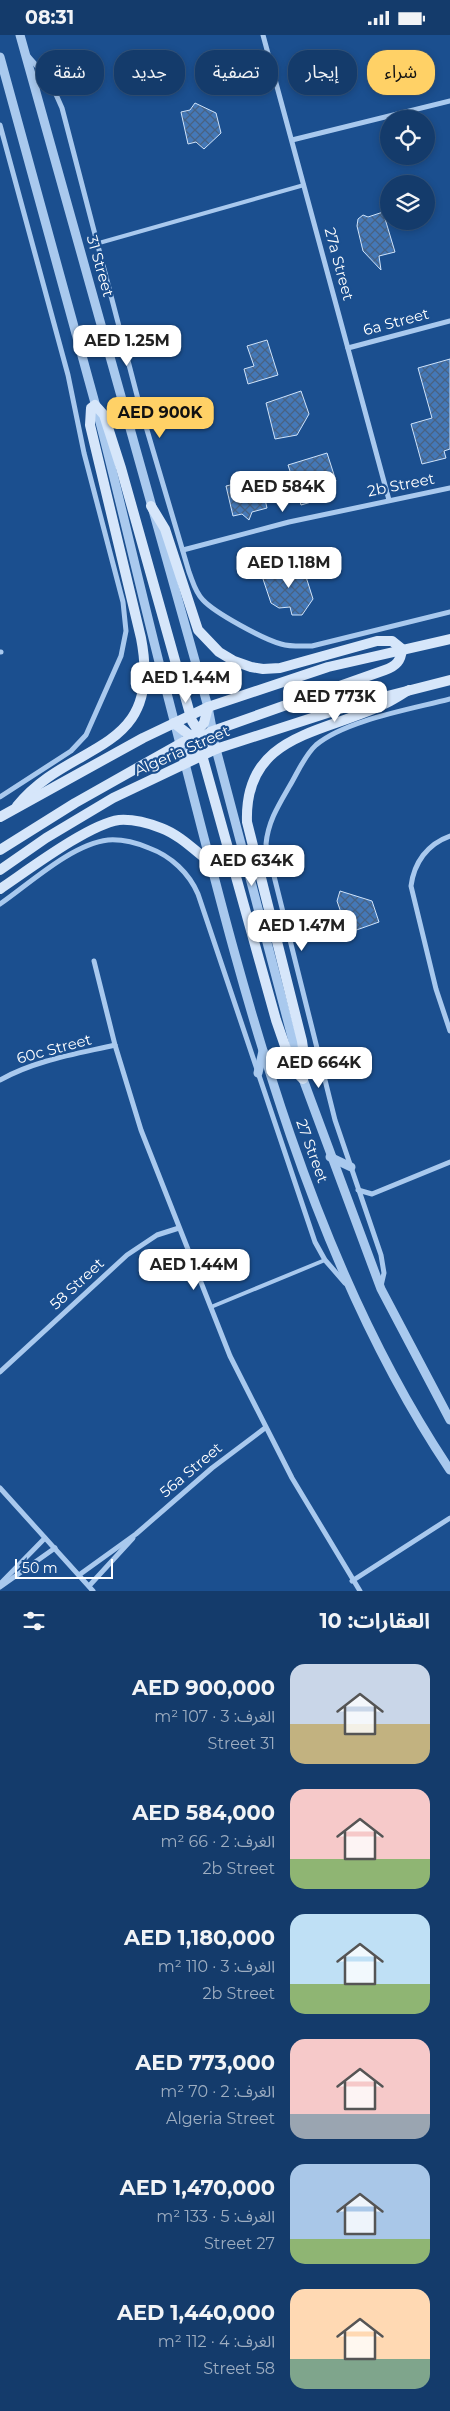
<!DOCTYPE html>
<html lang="ar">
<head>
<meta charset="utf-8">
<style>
  :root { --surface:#143b6b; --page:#214673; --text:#f1f3f6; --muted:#9dadc1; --line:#33557e; --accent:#ffd166 }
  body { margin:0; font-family:Montserrat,"Noto Sans Arabic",sans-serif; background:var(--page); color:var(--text); direction:rtl; height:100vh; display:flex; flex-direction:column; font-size:19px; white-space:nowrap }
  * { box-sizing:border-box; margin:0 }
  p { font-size:16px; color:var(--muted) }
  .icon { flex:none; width:28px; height:28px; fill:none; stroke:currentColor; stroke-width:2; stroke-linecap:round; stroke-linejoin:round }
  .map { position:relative; height:1556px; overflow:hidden; direction:ltr }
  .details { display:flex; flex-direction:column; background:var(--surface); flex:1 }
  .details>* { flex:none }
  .guide { position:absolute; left:15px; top:15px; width:420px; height:45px; direction:rtl; display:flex; gap:10px }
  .controls { position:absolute; left:380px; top:75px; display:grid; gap:10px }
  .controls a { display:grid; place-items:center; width:55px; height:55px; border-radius:50%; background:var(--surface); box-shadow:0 2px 8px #0003,0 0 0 1px var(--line); font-size:25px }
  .scale { position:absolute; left:15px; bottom:12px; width:98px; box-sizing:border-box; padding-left:5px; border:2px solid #fff; border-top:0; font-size:14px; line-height:18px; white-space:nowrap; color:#fff; -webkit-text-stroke:4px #1b4f8f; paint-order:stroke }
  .price { position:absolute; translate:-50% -42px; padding:0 11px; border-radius:10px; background:#fff; color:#222; font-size:16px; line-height:32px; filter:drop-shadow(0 1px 2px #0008) }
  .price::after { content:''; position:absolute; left:50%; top:30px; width:15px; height:11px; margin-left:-8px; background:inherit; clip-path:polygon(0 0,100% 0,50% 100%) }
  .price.on { background:var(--accent); color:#111 }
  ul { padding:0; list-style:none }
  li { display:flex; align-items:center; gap:15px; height:125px; padding:0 20px }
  li span { display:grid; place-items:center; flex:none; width:140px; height:100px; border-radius:15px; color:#555 }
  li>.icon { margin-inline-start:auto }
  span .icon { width:60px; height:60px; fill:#fffc; stroke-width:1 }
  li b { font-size:21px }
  h2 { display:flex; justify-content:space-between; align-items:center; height:60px; padding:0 20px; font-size:21px }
  .tag { padding:0 18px; border-radius:20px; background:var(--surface); box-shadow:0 2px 8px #0003,0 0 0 1px var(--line); font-size:18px; line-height:45px }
  .tag.on { background:var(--accent); color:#111 }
  .status { display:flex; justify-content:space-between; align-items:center; height:35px; padding:0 25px; background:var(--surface); direction:ltr }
  .status svg { height:14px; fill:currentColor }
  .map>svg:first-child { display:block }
  .building { fill:url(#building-cross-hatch); stroke:#cfe3fa }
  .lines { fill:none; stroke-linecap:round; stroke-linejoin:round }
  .service { stroke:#a9c9ee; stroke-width:4 }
  .minor { stroke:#a9c9ee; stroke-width:5 }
  .tertiary { stroke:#a9c9ee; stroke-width:9 }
  .secondary { stroke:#d6e6fa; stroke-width:10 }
  .labels { text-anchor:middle; stroke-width:4.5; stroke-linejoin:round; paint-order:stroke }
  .street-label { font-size:15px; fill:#fff; stroke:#1b4f8f }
</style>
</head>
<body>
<div class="status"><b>08:31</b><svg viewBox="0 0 49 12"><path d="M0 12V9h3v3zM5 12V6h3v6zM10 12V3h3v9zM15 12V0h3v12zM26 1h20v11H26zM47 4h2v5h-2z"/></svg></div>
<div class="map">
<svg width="450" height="1556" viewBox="0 0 450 1556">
  <defs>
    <pattern id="building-cross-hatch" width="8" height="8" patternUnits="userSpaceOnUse" patternTransform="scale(1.25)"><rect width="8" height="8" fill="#4478b7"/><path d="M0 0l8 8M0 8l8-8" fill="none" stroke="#486282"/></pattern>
  </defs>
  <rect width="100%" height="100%" fill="#1b4f8f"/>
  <!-- building -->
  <g class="building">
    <polygon points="195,68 216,78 221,98 204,114 196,107 188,109 181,77 190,75"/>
    <polygon points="383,177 395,217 379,221 381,235 363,216 357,191 358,184 363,180 368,182"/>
    <polygon points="267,305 278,340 248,349 244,334 254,331 247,311"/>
    <polygon points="450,324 450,414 444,416 446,423 422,429 411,389 432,383 418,333"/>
    <polygon points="301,356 309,379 297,400 275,404 266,368"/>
    <polygon points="327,418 336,446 331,448 335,460 301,470 288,430"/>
    <polygon points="260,443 267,473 252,477 249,485 242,479 233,481 226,451"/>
    <polygon points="302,529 313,564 302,580 292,580 290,572 279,573 271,568 262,541"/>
    <polygon points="340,856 372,866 379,887 348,898 337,866"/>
  </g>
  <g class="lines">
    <!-- service -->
    <g class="service">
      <polyline points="99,208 304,150"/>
      <polyline points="211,1272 325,1225"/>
    </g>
    <!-- minor -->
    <g class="minor">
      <polyline points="263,0 389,465"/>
      <path d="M28,21L50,46L62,73L139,368L189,537C193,547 195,557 203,565C215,578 263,604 281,609C291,612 302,611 312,611L450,577"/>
      <polyline points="0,90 68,340 84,418 123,567 126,596 121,621 86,700 71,716 0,762"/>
      <polyline points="292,105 450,66"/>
      <polyline points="348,313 450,286"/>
      <polyline points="183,515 289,487 450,453"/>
      <polyline points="0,617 1,617"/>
      <path d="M450,801C427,809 414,828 411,851L436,954L450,996"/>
      <path d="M0,869C29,849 72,809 108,805C122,804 137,808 149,813C171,821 189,838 198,859L315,1207L325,1225L345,1248"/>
      <polyline points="94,926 115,1010 141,1095 230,1321 292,1443 360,1556"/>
      <path d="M0,1045C36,1025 76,1019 115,1010"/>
      <polyline points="358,1155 372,1159 450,1127"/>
      <path d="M381,1251L384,1238L381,1220L335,1085L266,809C268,787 278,771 289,752C297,739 304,721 316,710C346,685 412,674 450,664"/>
      <polyline points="0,1337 127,1220 157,1200 179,1193"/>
      <polyline points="0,1453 93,1556"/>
      <polyline points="79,1540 136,1499 212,1433 265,1393"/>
      <polyline points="352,1546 450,1483"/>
      <polyline points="0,1549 45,1503"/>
      <polyline points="89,1551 133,1503"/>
      <polyline points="0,1552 55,1513"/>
    </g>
    <!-- tertiary -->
    <g class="tertiary">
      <polyline points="20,0 208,672 216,714 303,1044 381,1254 450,1385"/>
      <path d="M0,22C32,137 64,252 95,368C121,467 143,567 169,666C236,925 299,1210 450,1435"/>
      <polyline points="131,393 139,368"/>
      <polyline points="258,1038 263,1016"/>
      <polyline points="330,1122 351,1132"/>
    </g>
    <!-- secondary -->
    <g class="secondary">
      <path d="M151,471L165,494L198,595L219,617L234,626L251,632L263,634L280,633L377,606H392L402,614C401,626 396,631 385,635L210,697L196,707L184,728"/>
      <path d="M174,688L192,702L202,720L276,985L293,1034L303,1044L306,1034L302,1006L247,787C244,699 322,699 382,670C392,666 400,660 409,655"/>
      <path d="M17,771C71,704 164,721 141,603L90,390L91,373L95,370L104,380L121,433L192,686L202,702L216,714"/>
      <polyline points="0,782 143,703 208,672 328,632 450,604"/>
      <polyline points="0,815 75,768 192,702 204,688 208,672"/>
      <polyline points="0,835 46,803 113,763 216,714 352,670 450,645"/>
      <path d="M0,854C27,836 89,789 119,785C133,784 148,788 161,793C180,800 195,816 211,828"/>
    </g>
  </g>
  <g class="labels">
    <!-- street labels -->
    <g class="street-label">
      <text transform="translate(339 229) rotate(75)" y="5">27a Street</text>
      <text transform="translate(100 231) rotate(74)" y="5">31 Street</text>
      <text transform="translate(396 287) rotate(-15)" y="5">6a Street</text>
      <text transform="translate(401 450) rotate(-11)" y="5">2b Street</text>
      <text transform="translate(182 716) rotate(-24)" y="5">Algeria Street</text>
      <text transform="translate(54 1014) rotate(-15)" y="5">60c Street</text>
      <text transform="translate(312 1116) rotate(70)" y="5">27 Street</text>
      <text transform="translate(77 1249) rotate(-43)" y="5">58 Street</text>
      <text transform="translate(191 1435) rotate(-40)" y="5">56a Street</text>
    </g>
  </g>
</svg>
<div class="controls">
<a><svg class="icon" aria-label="locate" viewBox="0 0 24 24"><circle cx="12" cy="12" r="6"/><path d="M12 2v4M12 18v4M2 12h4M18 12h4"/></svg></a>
<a><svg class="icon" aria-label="layers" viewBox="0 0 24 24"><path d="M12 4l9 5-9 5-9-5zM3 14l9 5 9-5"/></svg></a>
</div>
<div class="scale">50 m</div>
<b class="price" style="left:127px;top:332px">AED 1.25M</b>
<b class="price on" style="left:160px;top:404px">AED 900K</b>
<b class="price" style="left:283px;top:478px">AED 584K</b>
<b class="price" style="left:289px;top:554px">AED 1.18M</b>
<b class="price" style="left:186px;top:669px">AED 1.44M</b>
<b class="price" style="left:335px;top:688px">AED 773K</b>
<b class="price" style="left:252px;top:852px">AED 634K</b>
<b class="price" style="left:302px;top:917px">AED 1.47M</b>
<b class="price" style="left:319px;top:1054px">AED 664K</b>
<b class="price" style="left:194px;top:1256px">AED 1.44M</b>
<div class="guide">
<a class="tag on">شراء</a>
<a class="tag">إيجار</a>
<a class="tag">تصفية</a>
<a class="tag">جديد</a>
<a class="tag">شقة</a>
</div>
</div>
<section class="details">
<h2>العقارات: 10<svg class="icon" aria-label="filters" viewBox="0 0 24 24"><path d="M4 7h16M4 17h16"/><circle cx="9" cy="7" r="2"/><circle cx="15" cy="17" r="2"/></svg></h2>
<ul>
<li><span style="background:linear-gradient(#c9d6e8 60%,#c2b280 0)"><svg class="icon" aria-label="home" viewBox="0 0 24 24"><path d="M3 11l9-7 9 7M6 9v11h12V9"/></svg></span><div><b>AED 900,000</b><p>الغرف: 3 · 107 m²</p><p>31 Street</p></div></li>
<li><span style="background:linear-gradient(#f6c9c9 70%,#8fb573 0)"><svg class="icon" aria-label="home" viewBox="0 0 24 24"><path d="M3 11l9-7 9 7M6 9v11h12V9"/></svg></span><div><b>AED 584,000</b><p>الغرف: 2 · 66 m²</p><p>2b Street</p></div></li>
<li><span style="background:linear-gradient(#bfe0f5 70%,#8fb573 0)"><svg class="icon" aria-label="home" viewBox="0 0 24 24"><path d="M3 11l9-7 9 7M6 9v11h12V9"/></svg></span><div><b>AED 1,180,000</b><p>الغرف: 3 · 110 m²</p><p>2b Street</p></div></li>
<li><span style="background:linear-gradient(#f6c9c9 75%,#9aa5b1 0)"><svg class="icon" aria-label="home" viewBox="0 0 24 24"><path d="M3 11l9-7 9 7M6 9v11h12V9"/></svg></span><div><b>AED 773,000</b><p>الغرف: 2 · 70 m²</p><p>Algeria Street</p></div></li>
<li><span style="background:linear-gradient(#a9c7e8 75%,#8fb573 0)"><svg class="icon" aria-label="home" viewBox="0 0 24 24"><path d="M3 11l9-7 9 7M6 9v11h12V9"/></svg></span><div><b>AED 1,470,000</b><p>الغرف: 5 · 133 m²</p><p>27 Street</p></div></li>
<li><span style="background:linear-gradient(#ffd9b3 70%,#7fa58c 0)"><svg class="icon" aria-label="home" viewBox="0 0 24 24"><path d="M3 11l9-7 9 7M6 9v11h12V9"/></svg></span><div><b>AED 1,440,000</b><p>الغرف: 4 · 112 m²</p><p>58 Street</p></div></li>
</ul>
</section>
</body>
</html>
